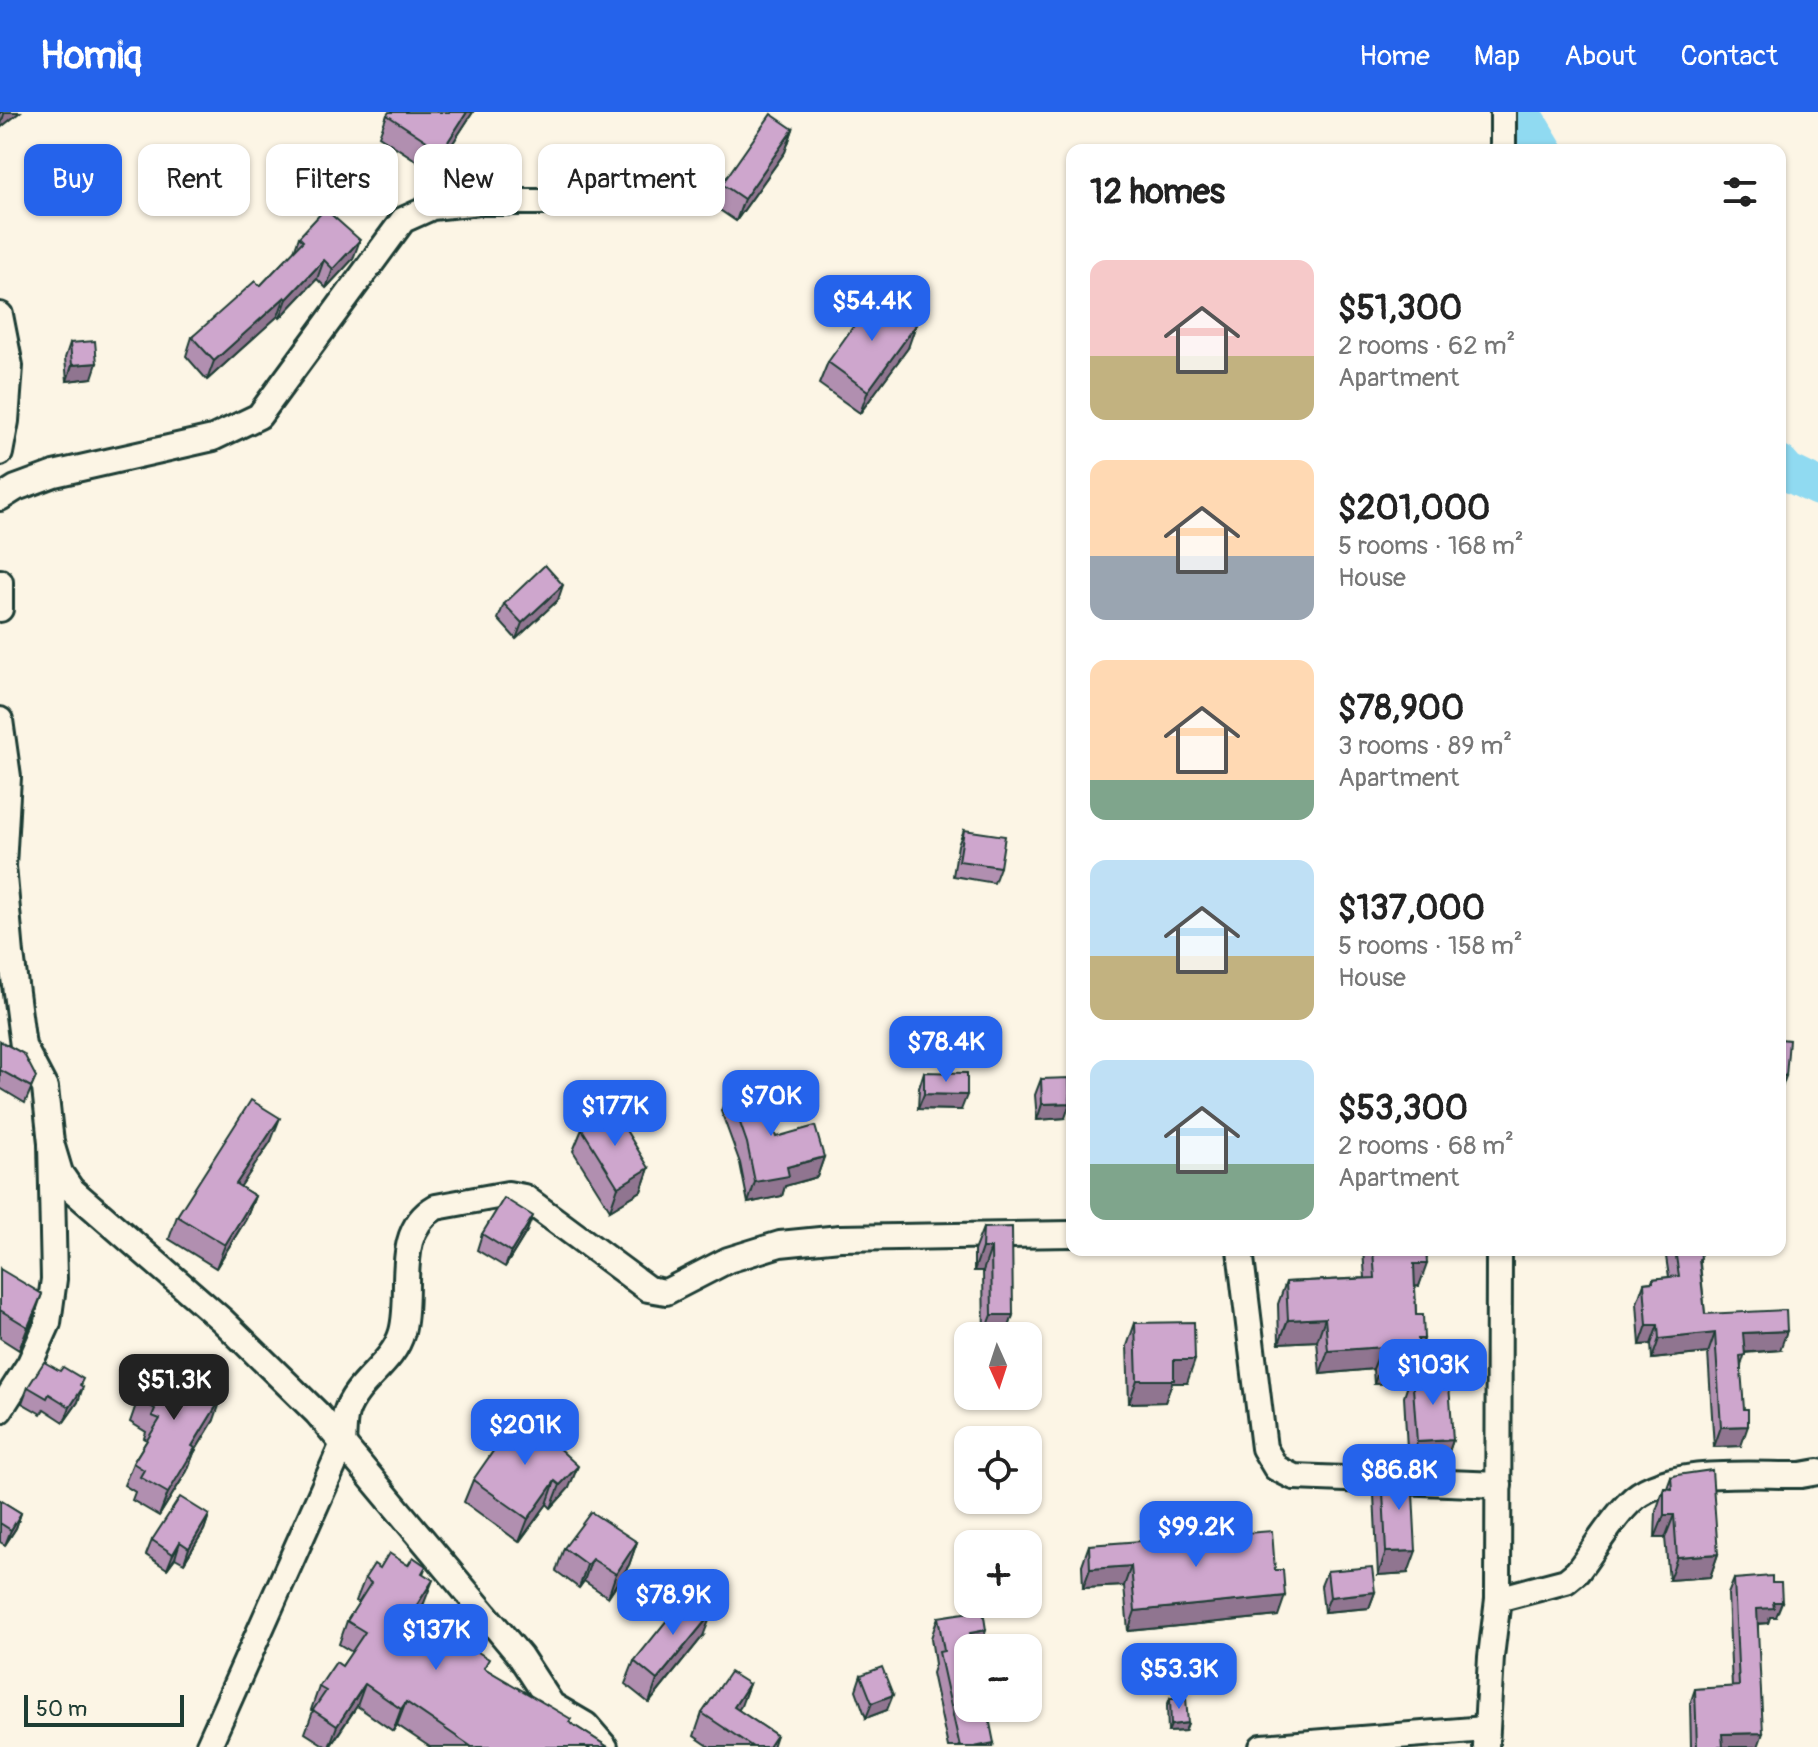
<!DOCTYPE html>
<html lang="en">
<head>
<meta charset="utf-8">
<style>
  :root { --surface:#fff; --page:#f6f6f6; --text:#222; --muted:#767676; --accent:#2563eb }
  body { margin:0; font-family:Pangolin,sans-serif; background:var(--page); color:var(--text); height:100vh; display:flex; flex-direction:column; font-size:30px; white-space:nowrap }
  * { box-sizing:border-box; margin:0 }
  p { font-size:26px; color:var(--muted) }
  .icon { flex:none; width:44px; height:44px; fill:none; stroke:currentColor; stroke-width:2; stroke-linecap:round; stroke-linejoin:round }
  .map { position:relative; flex:1; overflow:hidden }
  .drawer { position:absolute; left:1066px; top:32px; width:720px; height:1112px; display:flex; flex-direction:column; background:var(--surface); border-radius:16px; box-shadow:0 2px 6px #0004 }
  .drawer>* { flex:none }
  .top-card { position:absolute; left:24px; top:32px; width:760px; height:72px; display:flex; gap:16px }
  .needle { width:52px; rotate:177deg }
  .tools { position:absolute; left:954px; top:1210px; display:grid; gap:16px }
  .tools a { display:grid; place-items:center; width:88px; height:88px; border-radius:16px; background:var(--surface); box-shadow:0 2px 6px #0004; font-size:40px }
  .scale { position:absolute; left:24px; bottom:20px; width:160px; box-sizing:border-box; padding-left:8px; border:4px solid #1f3d34; border-top:0; font-size:22px; line-height:28px; white-space:nowrap; color:#1f3d34; -webkit-text-stroke:6px #fcf5e5; paint-order:stroke }
  .price { position:absolute; translate:-50% -68px; padding:0 18px; border-radius:16px; background:var(--accent); color:#fff; font-size:26px; line-height:52px; filter:drop-shadow(0 2px 4px #0008) }
  .price::after { content:''; position:absolute; left:50%; top:48px; width:24px; height:18px; margin-left:-12px; background:inherit; clip-path:polygon(0 0,100% 0,50% 100%) }
  .price.on { background:#222; color:#fff }
  ul { padding:0; list-style:none }
  li { display:flex; align-items:center; gap:24px; height:200px; padding:0 24px }
  li span { display:grid; place-items:center; flex:none; width:224px; height:160px; border-radius:16px; color:#555 }
  li>.icon { margin-inline-start:auto }
  span .icon { width:96px; height:96px; fill:#fffc; stroke-width:1 }
  li b { font-size:34px }
  h2 { display:flex; justify-content:space-between; align-items:center; height:96px; padding:0 24px; font-size:34px }
  .chip { padding:0 28px; border-radius:16px; background:var(--surface); box-shadow:0 2px 6px #0004; font-size:28px; line-height:72px }
  .chip.on { background:var(--accent); color:#fff }
  header { display:flex; align-items:center; gap:48px; box-sizing:border-box; height:112px; padding:0 40px; background:var(--accent); color:#fff }
  header strong { font-size:38px }
  nav { display:flex; gap:44px; margin-inline-start:auto; font-size:28px }
  .map>svg:first-child { display:block }
  .lines { fill:none; stroke-linecap:round; stroke-linejoin:round }
  .river { stroke:#90daf1; stroke-width:38 }
  .minor-casing { stroke:#1f3d34; stroke-width:30 }
  .minor { stroke:#fcf5e5; stroke-width:24 }
  .wall { fill:#b18fb0; stroke:#1f3d34; stroke-width:2 }
  .shaded-wall { fill:#907490; stroke:#1f3d34; stroke-width:2 }
  .building { fill:#cea6cd; stroke:#1f3d34; stroke-width:2 }
</style>
</head>
<body>
<header>
<strong>Homiq</strong>
<nav><a>Home</a><a>Map</a><a>About</a><a>Contact</a></nav>
</header>
<div class="map">
<svg width="1818" height="1635" viewBox="0 0 1818 1635">
  <rect width="100%" height="100%" fill="#fcf5e5"/>
  <filter id="ink" filterUnits="userSpaceOnUse"><feTurbulence type="fractalNoise" baseFrequency=".0125" numOctaves="2"/><feDisplacementMap in="SourceGraphic" scale="16" xChannelSelector="R" yChannelSelector="G"/><feConvolveMatrix kernelMatrix="1 2 1 2 8 2 1 2 1" color-interpolation-filters="sRGB"/></filter>
  <g filter="url(#ink)">
    <g class="lines">
      <!-- river -->
      <g class="river">
        <polyline points="1521,0 1544,38"/>
        <polyline points="1780,352 1787,360 1818,375"/>
      </g>
      <!-- minor casing -->
      <g class="minor-casing">
        <g id="minor">
          <polyline points="1503,38 1503,0"/>
          <polyline points="0,203 10,254 6,309 0,341"/>
          <polyline points="0,386 16,376 54,362 213,326 259,304 403,108 432,95 479,90 582,90"/>
          <polyline points="0,470 0,497"/>
          <polyline points="0,608 8,665 3,754 11,842 23,934 45,976 51,1031 54,1167 48,1211 30,1251 0,1298"/>
          <polyline points="51,1031 60,1061 71,1077 222,1208 317,1301 520,1544 552,1593 586,1613 605,1635"/>
          <polyline points="1240,1138 1264,1336 1276,1356 1294,1365 1499,1373"/>
          <path d="M1498,1487L1566,1469L1577,1460C1594,1438 1609,1411 1629,1391C1664,1354 1752,1364 1801,1363L1818,1360"/>
          <path d="M208,1635L343,1332C344,1322 343,1311 346,1301C356,1269 393,1253 402,1220C413,1179 392,1120 436,1095L508,1082L524,1085L648,1177L666,1180L728,1148L780,1132L840,1126L1072,1122"/>
          <polyline points="1262,1635 1485,1617"/>
          <polyline points="1486,1635 1491,1545 1498,1487 1499,1138"/>
        </g>
      </g>
      <!-- minor -->
      <use href="#minor" class="minor"/>
    </g>
    <!-- wall -->
    <g class="wall">
      <polygon points="0,0 20,0 0,16"/>
      <polygon points="473,0 434,60 379,24 387,3"/>
      <polygon points="793,17 785,40 736,109 714,94 722,72"/>
      <polygon points="299,125 353,147 326,176 317,167 280,206 278,204 207,268 186,244 192,225 260,174 294,139"/>
      <polygon points="70,231 92,266 67,269 65,246"/>
      <polygon points="908,236 860,301 819,272 828,250"/>
      <polygon points="558,488 516,527 498,507 504,492"/>
      <polygon points="964,718 1000,755 994,771 953,764 958,733"/>
      <polygon points="0,929 36,965 25,991 0,976"/>
      <polygon points="924,960 961,998 918,997 919,976"/>
      <polygon points="1041,967 1065,1006 1037,1008 1035,983"/>
      <polygon points="729,979 776,1025 824,1045 817,1065 785,1074 782,1084 748,1091 740,1051 721,999"/>
      <polygon points="582,1017 649,1056 641,1079 610,1098 573,1039"/>
      <polygon points="271,1029 240,1075 255,1084 246,1107 216,1156 169,1127 177,1104"/>
      <polygon points="983,1116 1013,1203 1006,1224 984,1224 983,1159 974,1159 974,1139"/>
      <polygon points="527,1119 505,1155 477,1138 482,1122"/>
      <polygon points="1363,1138 1429,1138 1419,1174 1415,1175 1416,1203 1424,1227 1414,1262 1453,1328 1445,1351 1408,1353 1404,1285 1409,1270 1374,1272 1373,1257 1320,1262 1317,1229 1279,1231 1278,1192 1286,1170 1365,1166"/>
      <polygon points="1665,1138 1700,1138 1700,1151 1705,1202 1780,1238 1745,1241 1741,1254 1741,1334 1714,1335 1708,1241 1652,1247 1651,1232 1640,1233 1637,1191 1644,1171 1652,1170 1653,1167 1669,1165"/>
      <polygon points="0,1157 34,1205 19,1238 0,1226"/>
      <polygon points="1135,1211 1187,1271 1172,1271 1165,1290 1129,1291 1127,1234"/>
      <polygon points="81,1273 78,1290 64,1310 44,1297 41,1302 22,1291 28,1275"/>
      <polygon points="209,1278 214,1308 194,1341 187,1359 159,1404 132,1388 135,1380 124,1373 133,1351 147,1328 144,1326 146,1320 130,1310 138,1287"/>
      <polygon points="556,1334 569,1376 551,1396 547,1392 519,1430 464,1390 473,1368"/>
      <polygon points="1382,1360 1408,1461 1378,1463 1374,1383"/>
      <polygon points="1671,1365 1718,1442 1710,1465 1669,1468 1665,1426 1655,1426 1656,1399 1664,1376 1667,1376"/>
      <polygon points="0,1388 21,1401 16,1416 5,1433 0,1430"/>
      <polygon points="209,1403 204,1418 184,1451 175,1446 167,1457 146,1443 152,1428"/>
      <polygon points="637,1430 629,1453 608,1485 584,1469 579,1476 556,1459 564,1436"/>
      <polygon points="1089,1433 1278,1504 1128,1519 1124,1474 1083,1476 1082,1453"/>
      <polygon points="408,1453 426,1454 423,1462 424,1491 417,1502 486,1557 608,1635 430,1635 397,1613 393,1619 357,1594 330,1635 327,1635 305,1621 313,1599 311,1598 319,1575 342,1554 352,1540 339,1532 347,1509 359,1491 356,1489 365,1466"/>
      <polygon points="1327,1459 1375,1480 1369,1496 1324,1500 1321,1474"/>
      <polygon points="1734,1467 1776,1505 1770,1505 1768,1511 1758,1512 1758,1635 1691,1635 1690,1592 1695,1577 1732,1575 1728,1482"/>
      <polygon points="938,1505 986,1518 980,1536 968,1536 993,1635 948,1635 932,1561 935,1552 931,1526"/>
      <polygon points="703,1524 649,1591 625,1572 634,1549"/>
      <polygon points="861,1563 887,1598 866,1606 856,1578"/>
      <polygon points="749,1572 738,1598 776,1623 772,1635 710,1635 694,1624 702,1601"/>
      <polygon points="1170,1586 1188,1611 1185,1619 1168,1620 1167,1594"/>
    </g>
    <!-- shaded-wall -->
    <g class="shaded-wall">
      <polygon points="6,0 20,0 0,16 4,2"/>
      <polygon points="467,0 473,0 434,60 442,39"/>
      <polygon points="793,17 785,40 736,109 744,87"/>
      <polygon points="360,128 353,147 326,176 333,157"/>
      <polygon points="324,148 317,167 280,206 287,187"/>
      <polygon points="285,185 278,204 207,268 214,249"/>
      <polygon points="916,213 908,236 860,301 868,279"/>
      <polygon points="97,251 92,266 67,269 72,253"/>
      <polygon points="563,473 558,488 516,527 522,511"/>
      <polygon points="1780,963 1786,964 1780,981"/>
      <polygon points="924,982 967,983 961,998 918,997"/>
      <polygon points="1070,991 1065,1006 1037,1008 1042,992"/>
      <polygon points="280,1006 271,1029 227,1095 236,1072"/>
      <polygon points="824,1045 817,1065 785,1074 782,1084 748,1091 755,1070 787,1055"/>
      <polygon points="649,1056 641,1079 610,1098 618,1075"/>
      <polygon points="255,1084 246,1107 216,1156 225,1133"/>
      <polygon points="533,1104 527,1119 505,1155 511,1140"/>
      <polygon points="982,1136 991,1136 983,1159 974,1159"/>
      <polygon points="1423,1138 1429,1138 1424,1152 1427,1152 1419,1174 1406,1175 1414,1152"/>
      <polygon points="42,1182 34,1205 19,1238 28,1215"/>
      <polygon points="992,1203 1013,1203 1006,1224 984,1224"/>
      <polygon points="1325,1206 1317,1229 1279,1231 1288,1208"/>
      <polygon points="1647,1213 1658,1213 1651,1232 1640,1233"/>
      <polygon points="1787,1219 1780,1238 1736,1241 1743,1221"/>
      <polygon points="1715,1221 1708,1241 1652,1247 1659,1227"/>
      <polygon points="1418,1227 1424,1227 1417,1247 1419,1247 1412,1265 1412,1262 1409,1270 1374,1272 1382,1249"/>
      <polygon points="1382,1235 1373,1257 1320,1262 1328,1239"/>
      <polygon points="1174,1248 1195,1248 1187,1271 1172,1271 1165,1290 1129,1291 1137,1268"/>
      <polygon points="83,1275 78,1290 64,1310 70,1295"/>
      <polygon points="222,1285 214,1308 194,1341 187,1359 159,1404 168,1381 192,1334"/>
      <polygon points="1748,1314 1741,1334 1714,1335 1721,1315"/>
      <polygon points="1453,1328 1445,1351 1408,1353 1417,1330"/>
      <polygon points="578,1354 569,1376 551,1396 560,1373"/>
      <polygon points="555,1369 547,1392 519,1430 528,1407"/>
      <polygon points="21,1401 16,1416 5,1433 11,1418"/>
      <polygon points="209,1403 204,1418 184,1451 189,1436"/>
      <polygon points="1664,1403 1674,1403 1665,1426 1655,1426"/>
      <polygon points="180,1430 175,1446 167,1457 173,1442"/>
      <polygon points="637,1430 629,1453 608,1485 616,1462"/>
      <polygon points="1416,1439 1408,1461 1378,1463 1386,1440"/>
      <polygon points="1718,1442 1710,1465 1669,1468 1677,1445"/>
      <polygon points="592,1447 584,1469 579,1476 587,1453"/>
      <polygon points="1131,1454 1124,1474 1083,1476 1090,1457"/>
      <polygon points="433,1468 424,1491 405,1522 413,1499"/>
      <polygon points="1375,1480 1369,1496 1324,1500 1330,1485"/>
      <polygon points="1285,1484 1278,1504 1128,1519 1135,1499"/>
      <polygon points="1773,1490 1782,1490 1776,1505 1770,1505 1768,1511 1752,1512 1757,1497"/>
      <polygon points="712,1501 703,1524 649,1591 657,1568"/>
      <polygon points="986,1518 980,1536 968,1536 970,1521"/>
      <polygon points="365,1572 357,1594 329,1635 337,1614"/>
      <polygon points="749,1572 741,1594 725,1618 734,1595"/>
      <polygon points="893,1583 887,1598 866,1606 872,1591"/>
      <polygon points="406,1590 397,1613 393,1619 401,1597"/>
      <polygon points="1188,1611 1185,1619 1168,1620 1171,1613"/>
      <polygon points="1763,1621 1758,1635 1717,1635 1722,1622"/>
      <polygon points="994,1631 993,1635 974,1635"/>
    </g>
    <!-- building -->
    <g class="building">
      <polygon points="389,0 467,0 442,39 387,3"/>
      <polygon points="771,2 793,17 744,87 722,72"/>
      <polygon points="325,97 360,128 333,157 324,148 287,187 285,185 214,249 192,225 255,169 260,174 303,129 299,125"/>
      <polygon points="875,184 916,213 868,279 828,250"/>
      <polygon points="95,229 97,251 72,253 70,231"/>
      <polygon points="545,453 563,473 522,511 504,492"/>
      <polygon points="964,718 1005,724 1000,755 959,749"/>
      <polygon points="1780,927 1789,928 1786,964 1780,963"/>
      <polygon points="0,929 24,942 36,965 31,975 0,958"/>
      <polygon points="924,960 967,961 967,983 924,982"/>
      <polygon points="1069,966 1070,991 1042,992 1041,967"/>
      <polygon points="756,969 776,1025 815,1014 824,1045 787,1055 789,1064 755,1070 747,1031 729,979"/>
      <polygon points="251,988 280,1006 236,1072 255,1084 225,1133 177,1104"/>
      <polygon points="613,997 649,1056 618,1075 582,1017"/>
      <polygon points="504,1086 533,1104 511,1140 482,1122"/>
      <polygon points="1012,1115 1013,1203 992,1203 991,1136 982,1136 983,1116"/>
      <polygon points="1373,1138 1426,1138 1427,1152 1414,1152 1416,1203 1423,1203 1424,1227 1418,1227 1419,1247 1382,1249 1382,1235 1328,1239 1325,1206 1288,1208 1286,1170 1375,1166"/>
      <polygon points="1675,1138 1700,1138 1701,1146 1699,1147 1705,1202 1786,1198 1787,1219 1743,1221 1745,1243 1740,1244 1744,1297 1748,1297 1748,1314 1721,1315 1715,1221 1659,1227 1658,1213 1647,1213 1644,1171 1653,1170 1653,1167 1679,1164"/>
      <polygon points="0,1157 42,1182 28,1215 0,1198"/>
      <polygon points="1194,1210 1195,1248 1174,1248 1174,1268 1137,1268 1135,1211"/>
      <polygon points="162,1248 185,1263 190,1256 212,1270 207,1277 222,1285 192,1334 195,1336 168,1381 140,1365 144,1358 133,1351 160,1307 152,1304 155,1297 138,1287"/>
      <polygon points="44,1250 60,1259 63,1255 83,1267 80,1273 83,1275 70,1295 49,1282 47,1286 28,1275"/>
      <polygon points="1448,1259 1453,1328 1417,1330 1412,1262"/>
      <polygon points="524,1303 536,1315 542,1309 560,1325 553,1331 578,1354 560,1373 555,1369 528,1407 473,1368 503,1325"/>
      <polygon points="1712,1358 1718,1442 1677,1445 1674,1403 1664,1403 1664,1376 1672,1377 1671,1365 1677,1363"/>
      <polygon points="1382,1360 1412,1362 1416,1439 1386,1440"/>
      <polygon points="180,1385 209,1403 189,1436 180,1430 173,1442 152,1428"/>
      <polygon points="0,1388 21,1401 11,1418 0,1411"/>
      <polygon points="591,1400 637,1430 616,1462 592,1447 587,1453 564,1436"/>
      <polygon points="1272,1419 1275,1458 1283,1458 1285,1484 1135,1499 1131,1454 1090,1457 1089,1433"/>
      <polygon points="389,1441 408,1453 413,1445 426,1454 422,1461 433,1468 413,1499 489,1547 484,1556 571,1607 569,1610 608,1635 472,1635 406,1590 401,1597 365,1572 337,1614 313,1598 326,1579 319,1575 336,1550 342,1554 365,1520 347,1509 371,1471 365,1466 374,1452 380,1456"/>
      <polygon points="1372,1455 1375,1480 1330,1485 1327,1459"/>
      <polygon points="1772,1464 1772,1471 1781,1471 1782,1490 1773,1490 1774,1496 1757,1497 1763,1621 1722,1622 1723,1635 1697,1635 1695,1577 1739,1574 1734,1467"/>
      <polygon points="688,1482 712,1501 657,1568 634,1549"/>
      <polygon points="983,1498 986,1518 970,1521 974,1536 968,1536 968,1596 987,1596 994,1631 974,1635 960,1635 939,1540 944,1539 938,1505"/>
      <polygon points="882,1555 893,1583 872,1591 861,1563"/>
      <polygon points="730,1560 749,1572 734,1595 776,1623 768,1635 753,1635 702,1601"/>
      <polygon points="1170,1586 1186,1586 1188,1611 1171,1613"/>
    </g>
  </g>
</svg>
<div class="tools">
<a><svg class="needle" viewBox="-14 -14 28 28"><path d="M0-13l5 13h-10z" fill="#e53935"/><path d="M0 13l5-13h-10z" fill="#767676"/></svg></a>
<a><svg class="icon" aria-label="locate" viewBox="0 0 24 24"><circle cx="12" cy="12" r="6"/><path d="M12 2v4M12 18v4M2 12h4M18 12h4"/></svg></a>
<a>+</a>
<a>−</a>
</div>
<div class="scale">50 m</div>
<b class="price" style="left:872px;top:231px">$54.4K</b>
<b class="price" style="left:946px;top:972px">$78.4K</b>
<b class="price" style="left:771px;top:1026px">$70K</b>
<b class="price" style="left:615px;top:1036px">$177K</b>
<b class="price" style="left:1433px;top:1295px">$103K</b>
<b class="price on" style="left:174px;top:1310px">$51.3K</b>
<b class="price" style="left:525px;top:1355px">$201K</b>
<b class="price" style="left:1399px;top:1400px">$86.8K</b>
<b class="price" style="left:1196px;top:1457px">$99.2K</b>
<b class="price" style="left:673px;top:1525px">$78.9K</b>
<b class="price" style="left:436px;top:1560px">$137K</b>
<b class="price" style="left:1179px;top:1599px">$53.3K</b>
<div class="top-card">
<a class="chip on">Buy</a>
<a class="chip">Rent</a>
<a class="chip">Filters</a>
<a class="chip">New</a>
<a class="chip">Apartment</a>
</div>
<section class="drawer">
<h2>12 homes<svg class="icon" aria-label="filters" viewBox="0 0 24 24"><path d="M4 7h16M4 17h16"/><circle cx="9" cy="7" r="2"/><circle cx="15" cy="17" r="2"/></svg></h2>
<ul>
<li><span style="background:linear-gradient(#f6c9c9 60%,#c2b280 0)"><svg class="icon" aria-label="home" viewBox="0 0 24 24"><path d="M3 11l9-7 9 7M6 9v11h12V9"/></svg></span><div><b>$51,300</b><p>2 rooms · 62 m²</p><p>Apartment</p></div></li>
<li><span style="background:linear-gradient(#ffd9b3 60%,#9aa5b1 0)"><svg class="icon" aria-label="home" viewBox="0 0 24 24"><path d="M3 11l9-7 9 7M6 9v11h12V9"/></svg></span><div><b>$201,000</b><p>5 rooms · 168 m²</p><p>House</p></div></li>
<li><span style="background:linear-gradient(#ffd9b3 75%,#7fa58c 0)"><svg class="icon" aria-label="home" viewBox="0 0 24 24"><path d="M3 11l9-7 9 7M6 9v11h12V9"/></svg></span><div><b>$78,900</b><p>3 rooms · 89 m²</p><p>Apartment</p></div></li>
<li><span style="background:linear-gradient(#bfe0f5 60%,#c2b280 0)"><svg class="icon" aria-label="home" viewBox="0 0 24 24"><path d="M3 11l9-7 9 7M6 9v11h12V9"/></svg></span><div><b>$137,000</b><p>5 rooms · 158 m²</p><p>House</p></div></li>
<li><span style="background:linear-gradient(#bfe0f5 65%,#7fa58c 0)"><svg class="icon" aria-label="home" viewBox="0 0 24 24"><path d="M3 11l9-7 9 7M6 9v11h12V9"/></svg></span><div><b>$53,300</b><p>2 rooms · 68 m²</p><p>Apartment</p></div></li>
</ul>
</section>
</div>
</body>
</html>
